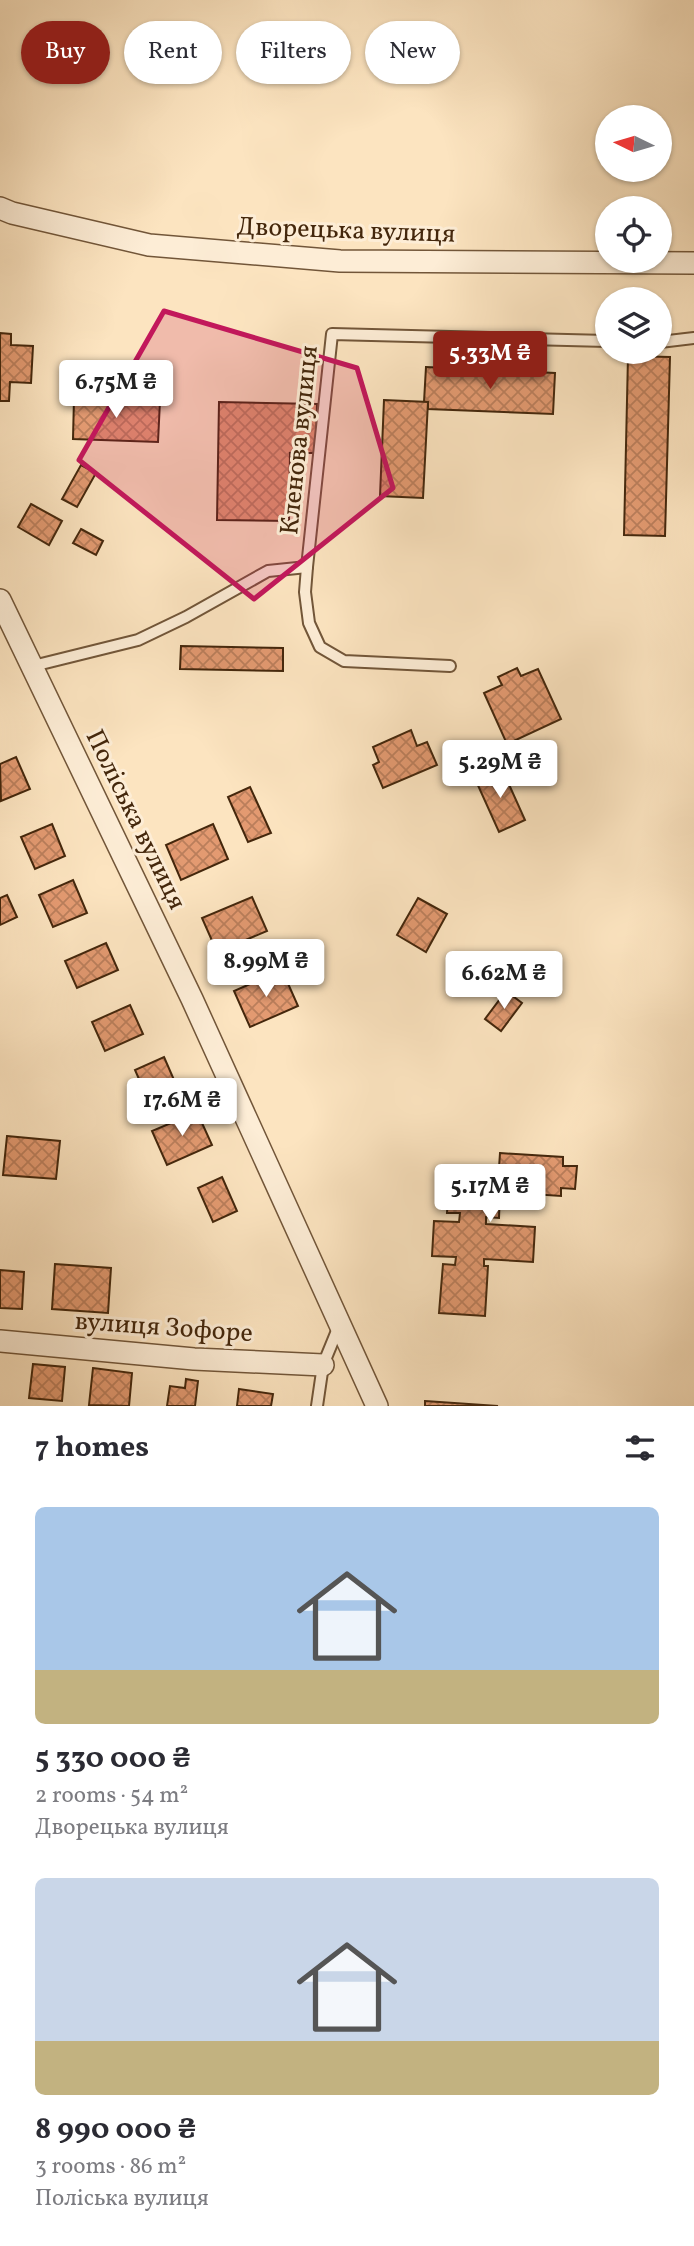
<!DOCTYPE html>
<html lang="en">
<head>
<meta charset="utf-8">
<style>
  :root { --surface:#fff; --page:#f7f7f7; --text:#2b2b33; --muted:#7c7c81; --accent:#8f2418 }
  body { margin:0; font-family:Vollkorn,serif; background:var(--page); color:var(--text); height:100vh; display:flex; flex-direction:column; font-size:26px; white-space:nowrap }
  * { box-sizing:border-box; margin:0 }
  p { font-size:23px; color:var(--muted) }
  .icon { flex:none; width:38px; height:38px; fill:none; stroke:currentColor; stroke-width:2; stroke-linecap:round; stroke-linejoin:round }
  .map { position:relative; height:1406px; overflow:hidden }
  .panel { display:flex; flex-direction:column; background:var(--surface); flex:1 }
  .panel>* { flex:none }
  .top-card { position:absolute; left:21px; top:21px; width:653px; height:63px; display:flex; gap:14px }
  .needle { width:46px; rotate:275deg }
  .buttons { position:absolute; left:595px; top:105px; display:grid; gap:14px }
  .buttons a { display:grid; place-items:center; width:77px; height:77px; border-radius:50%; background:var(--surface); box-shadow:0 2px 5px #0004; font-size:35px }
  .price { position:absolute; translate:-50% -60px; padding:0 16px; border-radius:7px; background:#fff; color:#222; font-size:23px; line-height:46px; filter:drop-shadow(0 2px 4px #0008) }
  .price::after { content:''; position:absolute; left:50%; top:42px; width:21px; height:16px; margin-left:-10px; background:inherit; clip-path:polygon(0 0,100% 0,50% 100%) }
  .price.selected { background:var(--accent); color:#fff }
  ul { padding:0; list-style:none }
  li { display:grid; align-content:center; gap:14px; height:371px; padding:0 35px }
  li span { display:grid; place-items:center; height:217px; border-radius:10px; color:#555 }
  li>.icon { margin-inline-start:auto }
  span .icon { width:126px; height:126px; fill:#fffc; stroke-width:1 }
  li b { font-size:30px }
  h2 { display:flex; justify-content:space-between; align-items:center; height:84px; padding:0 35px; font-size:30px }
  .tag { padding:0 24px; border-radius:32px; background:var(--surface); box-shadow:0 2px 5px #0004; font-size:24px; line-height:63px }
  .tag.selected { background:var(--accent); color:#fff }
  .map>svg:first-child { display:block }
  .building { fill:url(#building-cross-hatch); stroke:#44270c; stroke-width:2 }
  .lines { fill:none; stroke-linecap:round; stroke-linejoin:round }
  .service-casing { stroke:#725639; stroke-width:14 }
  .minor-casing { stroke:#725639; stroke-width:24 }
  .service { stroke:#fdedd6; stroke-width:10 }
  .minor { stroke:#fdedd6; stroke-width:21 }
  .marked { fill:#c2185b; fill-opacity:0.2; stroke:#c2185b; stroke-width:5; stroke-linejoin:round }
  .labels { text-anchor:middle; stroke-width:6; stroke-linejoin:round; paint-order:stroke }
  .street-label { font-size:26px; fill:#44270c; stroke:#fdedd6 }
</style>
</head>
<body>
<div class="map">
<svg width="694" height="1406" viewBox="0 0 694 1406">
  <defs>
    <pattern id="building-cross-hatch" width="8" height="8" patternUnits="userSpaceOnUse" patternTransform="scale(1.75)"><rect width="8" height="8" fill="#e39a71"/><path d="M0 0l8 8M0 8l8-8" fill="none" stroke="#ba7e5b"/></pattern>
  </defs>
  <rect width="100%" height="100%" fill="#fce4c0"/>
  <filter id="stains"><feTurbulence type="fractalNoise" baseFrequency=".00286" numOctaves="4"/><feColorMatrix values="0 0 0 0 .2 0 0 0 0 .09 0 0 0 0 .02 0 0 0 .5 -.17"/></filter>
  <radialGradient id="worn" r=".72"><stop offset=".6" stop-color="#630" stop-opacity="0"/><stop offset="1" stop-color="#630" stop-opacity=".3"/></radialGradient>
  <!-- building -->
  <g class="building">
    <polygon points="0,333 11,334 11,345 33,346 31,383 10,382 9,401 0,401"/>
    <polygon points="628,356 670,357 665,536 624,535"/>
    <polygon points="426,367 555,373 553,414 428,409 428,402 424,402"/>
    <polygon points="74,398 160,401 158,442 73,439"/>
    <polygon points="384,400 428,402 423,498 380,496"/>
    <polygon points="219,402 317,404 316,453 290,453 289,521 217,520"/>
    <polygon points="81,465 96,473 77,507 62,499"/>
    <polygon points="31,504 62,521 49,545 18,527"/>
    <polygon points="81,529 103,541 96,555 73,543"/>
    <polygon points="181,646 283,648 283,671 180,669"/>
    <polygon points="517,668 521,676 538,669 561,719 507,744 484,693 502,685 498,677"/>
    <polygon points="411,730 417,746 427,742 437,765 383,788 373,765 379,762 373,747"/>
    <polygon points="16,757 30,789 1,801 0,764"/>
    <polygon points="502,769 525,820 499,832 476,781"/>
    <polygon points="250,787 271,833 248,842 228,797"/>
    <polygon points="52,824 65,856 35,869 21,837"/>
    <polygon points="213,824 228,859 181,880 166,845"/>
    <polygon points="73,880 87,913 53,927 39,895"/>
    <polygon points="7,895 17,917 0,925 0,898"/>
    <polygon points="252,897 267,931 217,952 202,918"/>
    <polygon points="418,898 447,914 426,952 397,935"/>
    <polygon points="106,943 118,970 77,988 65,961"/>
    <polygon points="282,970 298,1006 250,1027 234,991"/>
    <polygon points="506,991 522,1003 501,1031 485,1019"/>
    <polygon points="130,1005 143,1034 105,1051 92,1022"/>
    <polygon points="164,1057 181,1096 152,1109 135,1070"/>
    <polygon points="197,1112 212,1145 167,1165 152,1131"/>
    <polygon points="7,1136 60,1141 56,1179 3,1175"/>
    <polygon points="500,1153 563,1157 563,1166 577,1166 575,1189 561,1188 561,1196 500,1192 499,1218 486,1217 486,1224 535,1227 533,1262 484,1259 484,1266 488,1266 485,1316 439,1313 443,1264 455,1265 456,1257 432,1256 434,1221 459,1222 460,1213 447,1213 450,1165 499,1168"/>
    <polygon points="222,1177 237,1211 213,1222 198,1188"/>
    <polygon points="55,1264 111,1268 108,1313 52,1309"/>
    <polygon points="0,1270 24,1272 22,1309 0,1308"/>
    <polygon points="33,1364 65,1367 62,1401 29,1398"/>
    <polygon points="93,1368 132,1373 129,1406 89,1405"/>
    <polygon points="186,1379 198,1381 195,1406 167,1406 170,1386 185,1388"/>
    <polygon points="239,1389 273,1394 271,1406 237,1406"/>
    <polygon points="425,1401 498,1406 425,1406"/>
  </g>
  <g class="lines">
    <!-- service casing -->
    <g class="service-casing">
      <g id="service">
        <polyline points="660,342 694,338"/>
        <polyline points="33,666 138,640 186,617 268,571 307,567"/>
        <polyline points="450,666 344,661 320,647 309,623 305,592 307,567 332,334 607,341"/>
        <polyline points="317,1406 323,1365 339,1326"/>
      </g>
    </g>
    <!-- minor casing -->
    <g class="minor-casing">
      <g id="minor">
        <polyline points="0,208 12,213 149,245 340,261 694,263"/>
        <polyline points="0,600 192,999 377,1406"/>
        <polyline points="0,1341 194,1359 323,1365"/>
      </g>
    </g>
    <!-- service -->
    <use href="#service" class="service"/>
    <!-- minor -->
    <use href="#minor" class="minor"/>
  </g>
  <!-- marked area -->
  <path class="marked" d="M164,311L357,368L393,488L254,599L79,460Z"/>
  <g class="labels">
    <!-- street labels -->
    <g class="street-label">
      <text transform="translate(346 229) rotate(2)" y="9">Дворецька вулиця</text>
      <text transform="translate(298 440) rotate(-84)" y="9">Кленова вулиця</text>
      <text transform="translate(137 819) rotate(64)" y="9">Поліська вулиця</text>
      <text transform="translate(164 1326) rotate(4)" y="9">вулиця Зофоре</text>
    </g>
  </g>
  <rect width="100%" height="100%" filter="url(#stains)"/>
  <rect width="100%" height="100%" fill="url(#worn)"/>
</svg>
<div class="buttons">
<a><svg class="needle" viewBox="-14 -14 28 28"><path d="M0-13l5 13h-10z" fill="#e53935"/><path d="M0 13l5-13h-10z" fill="#7c7c81"/></svg></a>
<a><svg class="icon" aria-label="locate" viewBox="0 0 24 24"><circle cx="12" cy="12" r="6"/><path d="M12 2v4M12 18v4M2 12h4M18 12h4"/></svg></a>
<a><svg class="icon" aria-label="layers" viewBox="0 0 24 24"><path d="M12 4l9 5-9 5-9-5zM3 14l9 5 9-5"/></svg></a>
</div>
<b class="price selected" style="left:490px;top:391px">5.33M ₴</b>
<b class="price" style="left:116px;top:420px">6.75M ₴</b>
<b class="price" style="left:500px;top:800px">5.29M ₴</b>
<b class="price" style="left:266px;top:999px">8.99M ₴</b>
<b class="price" style="left:504px;top:1011px">6.62M ₴</b>
<b class="price" style="left:182px;top:1138px">17.6M ₴</b>
<b class="price" style="left:490px;top:1224px">5.17M ₴</b>
<div class="top-card">
<a class="tag selected">Buy</a>
<a class="tag">Rent</a>
<a class="tag">Filters</a>
<a class="tag">New</a>
</div>
</div>
<section class="panel">
<h2>7 homes<svg class="icon" aria-label="filters" viewBox="0 0 24 24"><path d="M4 7h16M4 17h16"/><circle cx="9" cy="7" r="2"/><circle cx="15" cy="17" r="2"/></svg></h2>
<ul>
<li><span style="background:linear-gradient(#a9c7e8 75%,#c2b280 0)"><svg class="icon" aria-label="home" viewBox="0 0 24 24"><path d="M3 11l9-7 9 7M6 9v11h12V9"/></svg></span><div><b>5 330 000 ₴</b><p>2 rooms · 54 m²</p><p>Дворецька вулиця</p></div></li>
<li><span style="background:linear-gradient(#c9d6e8 75%,#c2b280 0)"><svg class="icon" aria-label="home" viewBox="0 0 24 24"><path d="M3 11l9-7 9 7M6 9v11h12V9"/></svg></span><div><b>8 990 000 ₴</b><p>3 rooms · 86 m²</p><p>Поліська вулиця</p></div></li>
</ul>
</section>
</body>
</html>
